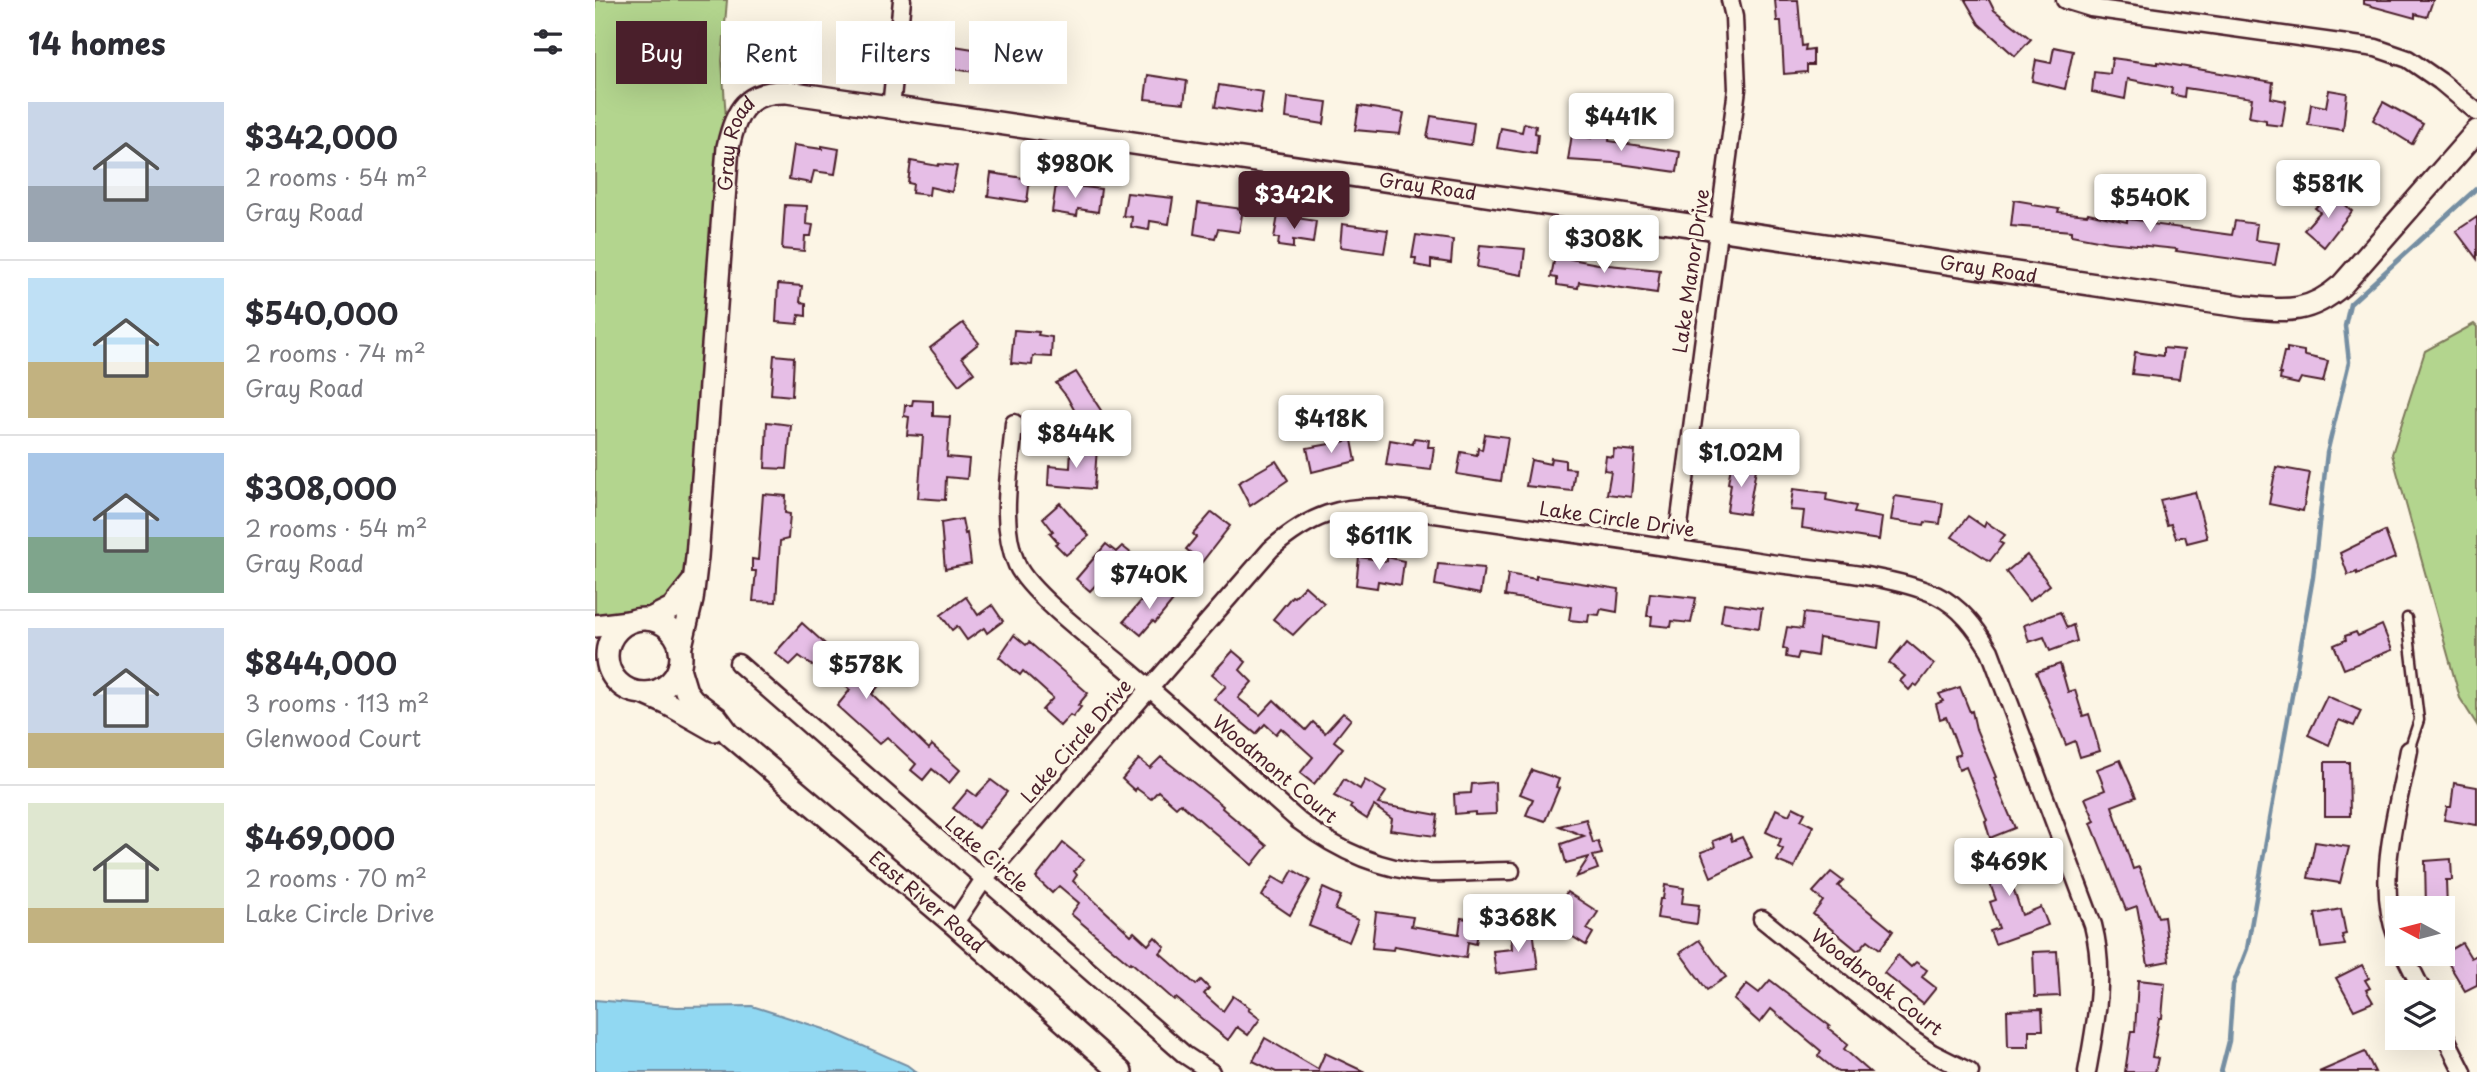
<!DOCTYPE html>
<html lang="en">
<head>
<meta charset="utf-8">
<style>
  :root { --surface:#fff; --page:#f7f7f7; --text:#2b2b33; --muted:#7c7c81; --line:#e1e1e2; --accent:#4a1f2b }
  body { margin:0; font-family:"Playpen Sans",sans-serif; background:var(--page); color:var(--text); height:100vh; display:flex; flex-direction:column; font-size:26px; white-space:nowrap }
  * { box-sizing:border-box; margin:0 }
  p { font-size:23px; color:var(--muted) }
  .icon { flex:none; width:38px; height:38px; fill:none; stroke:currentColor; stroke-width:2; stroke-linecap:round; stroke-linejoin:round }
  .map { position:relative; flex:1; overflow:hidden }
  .side { display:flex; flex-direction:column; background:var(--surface); width:595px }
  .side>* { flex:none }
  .hud { position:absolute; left:21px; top:21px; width:665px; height:63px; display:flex; gap:14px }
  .needle { width:46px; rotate:277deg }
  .buttons { position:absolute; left:1790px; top:896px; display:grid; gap:14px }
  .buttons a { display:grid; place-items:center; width:70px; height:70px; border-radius:0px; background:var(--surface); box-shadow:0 7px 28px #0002; font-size:35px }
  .price { position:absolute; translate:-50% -60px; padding:0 16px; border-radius:7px; background:#fff; color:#222; font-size:23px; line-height:46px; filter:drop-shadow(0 2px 4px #0008) }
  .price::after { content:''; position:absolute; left:50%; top:42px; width:21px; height:16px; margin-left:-10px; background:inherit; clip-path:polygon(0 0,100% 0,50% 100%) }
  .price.active { background:var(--accent); color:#fff }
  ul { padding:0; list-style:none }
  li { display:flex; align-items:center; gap:21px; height:175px; padding:0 28px }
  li+li { border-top:2px solid var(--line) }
  li span { display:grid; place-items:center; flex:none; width:196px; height:140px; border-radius:0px; color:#555 }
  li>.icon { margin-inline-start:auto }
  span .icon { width:84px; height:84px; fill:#fffc; stroke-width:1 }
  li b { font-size:30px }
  h2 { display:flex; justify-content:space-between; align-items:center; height:84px; padding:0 28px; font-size:30px }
  .tag { padding:0 24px; border-radius:0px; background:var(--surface); box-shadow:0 7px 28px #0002; font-size:24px; line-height:63px }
  .tag.active { background:var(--accent); color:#fff }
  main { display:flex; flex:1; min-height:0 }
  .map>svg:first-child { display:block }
  .green { fill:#b3d58e; stroke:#7e7a5c; stroke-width:2 }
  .water { fill:#91d8f2; stroke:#758ea2; stroke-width:2 }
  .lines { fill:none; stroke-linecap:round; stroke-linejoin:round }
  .stream { stroke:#758ea2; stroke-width:4.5 }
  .building { fill:#e6bee6; stroke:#4a1f2b; stroke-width:2 }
  .lane-casing { stroke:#4a1f2b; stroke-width:13 }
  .street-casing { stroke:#4a1f2b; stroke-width:21 }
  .secondary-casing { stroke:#4a1f2b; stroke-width:26 }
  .lane { stroke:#fcf5e5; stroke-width:8 }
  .street { stroke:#fcf5e5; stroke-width:16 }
  .secondary { stroke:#fcf5e5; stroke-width:21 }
  .labels { text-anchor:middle; stroke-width:7; stroke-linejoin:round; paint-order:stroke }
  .street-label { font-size:19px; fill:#4a1f2b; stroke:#fcf5e5 }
</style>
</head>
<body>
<main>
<section class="side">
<h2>14 homes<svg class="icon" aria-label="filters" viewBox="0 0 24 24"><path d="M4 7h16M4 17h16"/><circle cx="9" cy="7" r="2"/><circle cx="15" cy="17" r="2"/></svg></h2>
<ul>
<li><span style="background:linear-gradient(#c9d6e8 60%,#9aa5b1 0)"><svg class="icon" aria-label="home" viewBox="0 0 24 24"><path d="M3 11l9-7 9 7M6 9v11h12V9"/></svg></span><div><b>$342,000</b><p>2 rooms · 54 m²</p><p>Gray Road</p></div></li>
<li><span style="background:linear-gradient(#bfe0f5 60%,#c2b280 0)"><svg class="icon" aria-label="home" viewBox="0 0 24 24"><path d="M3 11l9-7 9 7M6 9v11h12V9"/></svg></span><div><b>$540,000</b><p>2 rooms · 74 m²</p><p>Gray Road</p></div></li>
<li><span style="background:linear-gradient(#a9c7e8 60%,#7fa58c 0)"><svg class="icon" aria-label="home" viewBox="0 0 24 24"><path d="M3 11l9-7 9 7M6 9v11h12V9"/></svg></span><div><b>$308,000</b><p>2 rooms · 54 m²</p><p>Gray Road</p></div></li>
<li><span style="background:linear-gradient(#c9d6e8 75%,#c2b280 0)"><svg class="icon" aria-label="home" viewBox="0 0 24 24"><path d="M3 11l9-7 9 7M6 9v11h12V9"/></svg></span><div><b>$844,000</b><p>3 rooms · 113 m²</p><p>Glenwood Court</p></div></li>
<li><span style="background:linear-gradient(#dfe7d0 75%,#c2b280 0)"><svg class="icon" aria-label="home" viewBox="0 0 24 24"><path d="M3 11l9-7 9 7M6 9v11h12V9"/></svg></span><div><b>$469,000</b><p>2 rooms · 70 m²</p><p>Lake Circle Drive</p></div></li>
</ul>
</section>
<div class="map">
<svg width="1882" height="1072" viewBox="0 0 1882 1072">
  <rect width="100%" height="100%" fill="#fcf5e5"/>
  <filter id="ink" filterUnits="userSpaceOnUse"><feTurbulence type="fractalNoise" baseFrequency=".0143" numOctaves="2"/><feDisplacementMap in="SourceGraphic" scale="14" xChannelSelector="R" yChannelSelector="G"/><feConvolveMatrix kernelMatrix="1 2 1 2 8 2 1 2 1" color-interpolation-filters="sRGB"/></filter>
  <g filter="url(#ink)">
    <!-- green -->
    <g class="green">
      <polygon points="0,0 132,0 127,61 133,147 102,557 88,581 72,600 59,609 22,619 0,620"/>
      <polygon points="1879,324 1882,327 1882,725 1865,698 1797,454 1830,351"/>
    </g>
    <!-- water -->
    <polygon class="water" points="0,1000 82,1007 157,1006 229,1029 312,1065 321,1072 0,1072"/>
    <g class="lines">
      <!-- stream -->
      <polyline class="stream" points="1626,1072 1634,1041 1638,985 1652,949 1718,577 1732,453 1754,362 1750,326 1755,304 1882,188"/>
    </g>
    <!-- building -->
    <g class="building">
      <polygon points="1180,0 1203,0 1207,46 1211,45 1210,50 1218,49 1218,65 1212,65 1212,72 1189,74 1186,21 1182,21"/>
      <polygon points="1370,0 1394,0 1399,10 1436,39 1420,56 1384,24"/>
      <polygon points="1769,0 1838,0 1832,17 1820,14 1820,18 1769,4"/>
      <polygon points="353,45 391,51 387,73 349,68"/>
      <polygon points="1459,47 1478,51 1470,89 1437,81 1441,60 1456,63"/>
      <polygon points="414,55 452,60 449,82 411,77"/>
      <polygon points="1517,58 1562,64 1562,62 1678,82 1676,98 1691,101 1687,126 1671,124 1671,120 1654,117 1657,98 1590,88 1589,97 1576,94 1577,88 1533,79 1530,99 1497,92 1499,72 1515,74"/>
      <polygon points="553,75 592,81 589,103 550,99"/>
      <polygon points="624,85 668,92 665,114 620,107"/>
      <polygon points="1734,90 1752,93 1748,130 1713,125 1716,104 1731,107"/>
      <polygon points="693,97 732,102 729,124 691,118"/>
      <polygon points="1788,102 1828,124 1817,144 1778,120"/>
      <polygon points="764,106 809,113 805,134 760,130"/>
      <polygon points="836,116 879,123 876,145 832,138"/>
      <polygon points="929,123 941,126 940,133 943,134 941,154 902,148 906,128 927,132"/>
      <polygon points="997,130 1015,133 1014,141 1085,152 1082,172 1018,163 973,160 977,134 996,138"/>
      <polygon points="199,145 227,149 227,146 244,149 240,174 219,171 216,183 194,179"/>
      <polygon points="316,161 343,166 344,164 362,166 357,192 335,187 334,195 317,193 318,184 313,183"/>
      <polygon points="396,173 435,179 432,202 393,196"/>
      <polygon points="461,184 506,189 503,212 483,209 482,216 457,212"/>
      <polygon points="532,193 578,198 574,224 555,221 554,230 536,227 537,217 528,216"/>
      <polygon points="1740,195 1757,211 1729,247 1709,230 1725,212 1720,208 1732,196 1737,200"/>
      <polygon points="1419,200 1437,203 1437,205 1464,209 1463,212 1492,215 1493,213 1532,222 1532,219 1549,221 1549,223 1637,235 1640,221 1662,224 1660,240 1684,243 1680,265 1581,251 1582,249 1513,242 1476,235 1476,231 1416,226"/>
      <polygon points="603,203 648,209 644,232 623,229 620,238 599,234"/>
      <polygon points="190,205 212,206 211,224 218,225 216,236 210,236 209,251 187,249"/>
      <polygon points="683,215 721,221 718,243 698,240 698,248 683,246 684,238 679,238"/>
      <polygon points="1882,217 1882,259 1861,231"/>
      <polygon points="747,224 793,230 789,253 745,247"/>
      <polygon points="821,235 858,240 856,263 836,260 836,268 820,265 821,258 817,258"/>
      <polygon points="885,245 930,249 927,275 882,267"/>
      <polygon points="960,256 1003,264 1065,270 1062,293 984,282 983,288 962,285 962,278 956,277"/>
      <polygon points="183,284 207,286 205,302 211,303 211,316 204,315 203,324 181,322"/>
      <polygon points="368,323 384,343 367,357 379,373 364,385 335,348"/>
      <polygon points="419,330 444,332 443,335 457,337 456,357 438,356 437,365 416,363"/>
      <polygon points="1568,348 1589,350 1584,379 1537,374 1540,352 1568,356"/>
      <polygon points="1692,348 1709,351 1709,355 1711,356 1733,361 1728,382 1706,378 1703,384 1685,380 1686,374 1684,374 1689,352 1692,352"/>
      <polygon points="179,355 199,357 197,396 176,394"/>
      <polygon points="481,372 507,412 487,424 472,397 461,383"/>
      <polygon points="318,400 338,401 338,416 355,417 352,457 374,459 372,479 351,477 350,500 323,498 328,436 312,435 314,417 309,416 310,405 317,405"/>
      <polygon points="172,422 196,425 192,469 170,468"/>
      <polygon points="890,434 913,437 906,481 862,474 866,452 882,455 883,448 887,450"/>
      <polygon points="819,438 834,440 833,447 839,447 836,470 791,465 795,440 818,444"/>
      <polygon points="757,440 761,461 717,472 712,448"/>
      <polygon points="476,445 502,448 499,489 453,485 454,466 475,468"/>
      <polygon points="1019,449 1040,451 1036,497 1012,494 1016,471 1009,470 1011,456 1018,457"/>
      <polygon points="956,458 970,460 970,468 980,469 977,491 931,486 936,460 955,464"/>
      <polygon points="681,461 693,480 655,506 643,483"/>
      <polygon points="1136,466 1161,469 1153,514 1132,511 1136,484 1133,483"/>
      <polygon points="1681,467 1715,473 1708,511 1674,504"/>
      <polygon points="1198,489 1232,493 1231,500 1261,506 1259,513 1287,518 1284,540 1207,528 1209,511 1195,510"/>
      <polygon points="1600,492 1612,538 1592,543 1590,536 1581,538 1576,524 1572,525 1565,500"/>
      <polygon points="168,494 191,496 190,513 195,514 193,539 185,541 181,602 158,601 161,571 157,571 157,559 163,560"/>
      <polygon points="1300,496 1348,503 1345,524 1330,522 1329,525 1296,520"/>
      <polygon points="465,503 494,536 471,555 460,544 463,542 455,533 458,531 448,518"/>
      <polygon points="617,512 635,526 607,562 591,549 601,537 598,534"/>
      <polygon points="1373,516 1389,527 1391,522 1410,535 1404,542 1408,544 1395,561 1357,537"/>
      <polygon points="367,519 370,534 372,533 376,564 350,569 346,523"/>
      <polygon points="1790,531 1800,558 1762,574 1762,572 1753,575 1745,553"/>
      <polygon points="511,544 521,552 527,546 537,554 532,561 543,570 525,589 510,575 495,591 481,579"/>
      <polygon points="1432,555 1455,585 1434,601 1411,572"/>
      <polygon points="764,557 792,561 792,557 809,561 806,585 783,581 782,588 761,585"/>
      <polygon points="843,564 889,568 885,594 840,585"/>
      <polygon points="913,574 941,579 941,576 1024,589 1022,612 1006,609 1004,615 994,614 993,622 974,620 976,607 910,596"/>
      <polygon points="559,586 578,601 560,623 558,621 546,635 529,621"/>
      <polygon points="710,586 729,603 698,635 678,619 697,596 699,597"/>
      <polygon points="1055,593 1101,598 1096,623 1077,621 1076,627 1056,625 1057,616 1052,616"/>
      <polygon points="371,597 383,615 397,605 408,621 392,633 389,628 372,640 362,626 357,630 346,615"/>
      <polygon points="1129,603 1167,608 1164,628 1126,622"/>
      <polygon points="1465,612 1472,628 1478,625 1482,641 1455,651 1449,637 1434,642 1429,625"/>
      <polygon points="1209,613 1286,623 1283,648 1224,638 1222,656 1204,653 1202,659 1191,657 1192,649 1188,648 1192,627 1207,629"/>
      <polygon points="207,623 250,662 256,655 262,660 267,655 284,671 280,677 286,683 277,694 334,749 337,745 365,770 354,783 337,769 328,780 316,770 321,764 292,737 284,744 242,706 255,690 226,664 222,669 204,656 195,665 180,653"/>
      <polygon points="1787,625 1797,650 1749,669 1739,645 1751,640 1750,636 1761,632 1763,636"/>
      <polygon points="419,635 431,645 434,642 493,693 483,705 486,707 478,717 475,715 465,726 447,710 458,698 428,671 425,675 404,657"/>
      <polygon points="1312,641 1339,664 1322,686 1319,684 1314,690 1305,681 1310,676 1294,663"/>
      <polygon points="638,651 651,662 645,670 657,682 643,698 665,715 679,700 711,730 718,722 730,733 748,713 756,719 739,741 748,748 719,784 705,773 718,757 686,728 681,734 670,724 661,734 619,699 631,686 617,674"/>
      <polygon points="1465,664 1473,692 1480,690 1488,716 1494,714 1505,751 1485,757 1480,741 1471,745 1441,672"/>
      <polygon points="1365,687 1375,712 1377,711 1381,729 1401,777 1399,778 1420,828 1395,838 1390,821 1392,820 1371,767 1364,770 1360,756 1365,754 1351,717 1345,719 1341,704 1348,701 1344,694"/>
      <polygon points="1732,696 1766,711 1759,726 1744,720 1734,745 1713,735"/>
      <polygon points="566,757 628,806 627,808 672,846 657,865 585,803 581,807 563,791 556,799 541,788 540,791 527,779 544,759 555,768"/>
      <polygon points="1525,760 1541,797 1517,806 1538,869 1544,867 1563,917 1569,916 1574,961 1553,965 1542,906 1531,910 1496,823 1500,821 1490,798 1510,790 1502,769"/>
      <polygon points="1730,762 1754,762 1755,816 1730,816"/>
      <polygon points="937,770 964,779 961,787 964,788 950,821 931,815 938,799 925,794"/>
      <polygon points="749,779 765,789 770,780 791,792 783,804 843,815 840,836 795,830 797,819 779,806 772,819 755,808 757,805 739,796"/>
      <polygon points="396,780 412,792 383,828 358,808 373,790 381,796"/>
      <polygon points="900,782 901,814 880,815 880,812 860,814 859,794 876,793 877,784"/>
      <polygon points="1859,783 1882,787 1882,825 1849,820 1852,807 1856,807"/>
      <polygon points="1198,807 1210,813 1206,820 1218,826 1199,868 1182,861 1188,849 1183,846 1186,839 1171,832 1181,809 1194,815"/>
      <polygon points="991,819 998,843 1003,841 1007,854 998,856 1003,869 981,877 994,857 971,863 966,844 989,836 964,826"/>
      <polygon points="1135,834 1137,841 1147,837 1157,857 1116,877 1106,852 1120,847 1118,841"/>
      <polygon points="1720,842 1754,847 1745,883 1713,878"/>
      <polygon points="468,843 489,860 479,871 482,875 478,881 536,935 539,932 553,945 560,937 570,947 565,953 601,985 606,980 614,988 609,994 628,1011 638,996 655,1008 653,1010 665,1019 653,1035 642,1027 633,1040 581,998 579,1000 536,962 535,964 476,914 484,903 464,886 457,893 441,878"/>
      <polygon points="1408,848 1413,862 1428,857 1434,874 1416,881 1427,915 1446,907 1453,925 1400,944 1395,931 1404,928 1395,902 1401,900 1390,870 1392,869 1388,855"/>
      <polygon points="1856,859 1857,880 1851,880 1852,908 1831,908 1830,861"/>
      <polygon points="698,870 715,880 695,915 667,896 678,877 690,884"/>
      <polygon points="1236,872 1248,881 1243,886 1298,931 1285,949 1273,940 1263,951 1218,914 1228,901 1218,892"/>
      <polygon points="1070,885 1089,888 1087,903 1104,905 1102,924 1062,918 1065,899 1068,899"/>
      <polygon points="728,888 746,896 740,910 763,920 754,942 714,926"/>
      <polygon points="972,892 1003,912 992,929 998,933 991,945 967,930 975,918 961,909"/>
      <polygon points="1746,909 1751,934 1747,935 1750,945 1726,948 1720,914"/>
      <polygon points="781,912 818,917 816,926 864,934 866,918 885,921 881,944 873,942 871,958 799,946 798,950 777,948"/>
      <polygon points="938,929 943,969 901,974 898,951 917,949 916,932"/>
      <polygon points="1104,940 1131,977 1112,990 1085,953"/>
      <polygon points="1867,943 1876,958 1882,955 1882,985 1870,991 1848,954"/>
      <polygon points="1462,951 1465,996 1440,997 1438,952"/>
      <polygon points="1303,955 1316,967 1321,962 1332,970 1327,977 1341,988 1328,1004 1289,973"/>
      <polygon points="1767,965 1774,978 1770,980 1775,988 1771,990 1778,1002 1759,1010 1741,978"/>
      <polygon points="1175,980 1235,1026 1233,1028 1253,1044 1249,1049 1275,1072 1243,1072 1223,1056 1226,1051 1176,1009 1165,1023 1139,1000 1152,984 1164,993"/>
      <polygon points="1543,980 1570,983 1567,1018 1564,1018 1557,1057 1563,1058 1560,1072 1530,1072 1536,1031 1540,1031"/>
      <polygon points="1447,1009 1448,1030 1434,1030 1434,1047 1413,1047 1412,1010"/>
      <polygon points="670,1038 723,1069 730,1053 770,1072 681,1072 658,1061"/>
      <polygon points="1770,1052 1780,1072 1724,1072"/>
    </g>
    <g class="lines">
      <!-- lane casing -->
      <g class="lane-casing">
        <polyline id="lane" points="1812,618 1824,720 1814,750"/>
      </g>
      <!-- street casing -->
      <g class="street-casing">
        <g id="street">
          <polyline points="1470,0 1496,8 1781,48 1813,59 1845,81 1882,112"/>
          <polyline points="296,108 307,0"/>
          <path d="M419,423C416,468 403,522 422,565C435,594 506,647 533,670C591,719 647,771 704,821C742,850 785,870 834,873C861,874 889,871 916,871"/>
          <polyline points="1081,548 1142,89 1139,17 1135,0"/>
          <polyline points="143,663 590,1055 616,1072"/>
          <polyline points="1167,919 1315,1038 1337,1053 1375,1072"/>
          <path d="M359,924L389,879L676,549C715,515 746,504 797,508C923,526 1049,543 1175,563C1224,570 1296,575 1341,595C1366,607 1381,628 1395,651L1498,925C1511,975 1501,1022 1492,1072"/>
          <path d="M1802,938C1779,879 1803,809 1814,750"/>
          <polyline points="1809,954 1828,992"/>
          <polyline points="1848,1032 1868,1072"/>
        </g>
      </g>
      <!-- secondary casing -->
      <g class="secondary-casing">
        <g id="secondary">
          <circle cx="49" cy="656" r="37"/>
          <polyline points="55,619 77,608 97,583"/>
          <polyline points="0,626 33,622"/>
          <path id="s1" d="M85,650L97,600L102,557L133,147C141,110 152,91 192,92L1651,307C1692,311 1714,314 1747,285L1882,131"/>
          <path id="s2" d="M84,668L91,691L98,700L122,718L134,734L359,924L526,1072"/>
          <polyline points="48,693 73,704 119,730"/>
        </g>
      </g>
      <!-- lane -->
      <use href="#lane" class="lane"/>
      <!-- street -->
      <use href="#street" class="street"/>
      <!-- secondary -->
      <use href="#secondary" class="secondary"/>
    </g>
  </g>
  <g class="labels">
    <!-- street labels -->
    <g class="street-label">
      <text dy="7" stroke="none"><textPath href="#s1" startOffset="511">Gray Road</textPath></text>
      <text dy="7" stroke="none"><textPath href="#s1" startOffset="1244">Gray Road</textPath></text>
      <text dy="7" stroke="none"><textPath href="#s1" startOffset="1811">Gray Road</textPath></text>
      <text transform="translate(1096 271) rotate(-82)" y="7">Lake Manor Drive</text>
      <text transform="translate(1022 519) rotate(8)" y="7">Lake Circle Drive</text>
      <text transform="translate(481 741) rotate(-49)" y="7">Lake Circle Drive</text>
      <text transform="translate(680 769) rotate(40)" y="7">Woodmont Court</text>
      <text transform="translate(392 854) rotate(41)" y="7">Lake Circle</text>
      <text dy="7" stroke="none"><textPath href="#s2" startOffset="345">East River Road</textPath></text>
      <text transform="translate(1282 982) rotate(38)" y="7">Woodbrook Court</text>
    </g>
  </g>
</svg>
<div class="buttons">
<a><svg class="needle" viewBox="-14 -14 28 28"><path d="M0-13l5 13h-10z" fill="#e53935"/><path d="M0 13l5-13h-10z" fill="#7c7c81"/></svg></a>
<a><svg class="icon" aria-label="layers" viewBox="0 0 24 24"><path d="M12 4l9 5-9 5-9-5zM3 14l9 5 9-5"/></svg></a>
</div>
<b class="price" style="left:1026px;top:153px">$441K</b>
<b class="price" style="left:480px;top:200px">$980K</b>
<b class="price" style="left:1733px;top:220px">$581K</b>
<b class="price active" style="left:699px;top:231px">$342K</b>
<b class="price" style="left:1555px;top:234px">$540K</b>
<b class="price" style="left:1009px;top:275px">$308K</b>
<b class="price" style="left:736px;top:455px">$418K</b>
<b class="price" style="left:481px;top:470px">$844K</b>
<b class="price" style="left:1146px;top:489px">$1.02M</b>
<b class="price" style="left:784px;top:572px">$611K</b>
<b class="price" style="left:554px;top:611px">$740K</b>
<b class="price" style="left:271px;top:701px">$578K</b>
<b class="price" style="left:1414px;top:898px">$469K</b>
<b class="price" style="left:923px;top:954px">$368K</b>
<div class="hud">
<a class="tag active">Buy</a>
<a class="tag">Rent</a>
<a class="tag">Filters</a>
<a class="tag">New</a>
</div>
</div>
</main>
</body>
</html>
